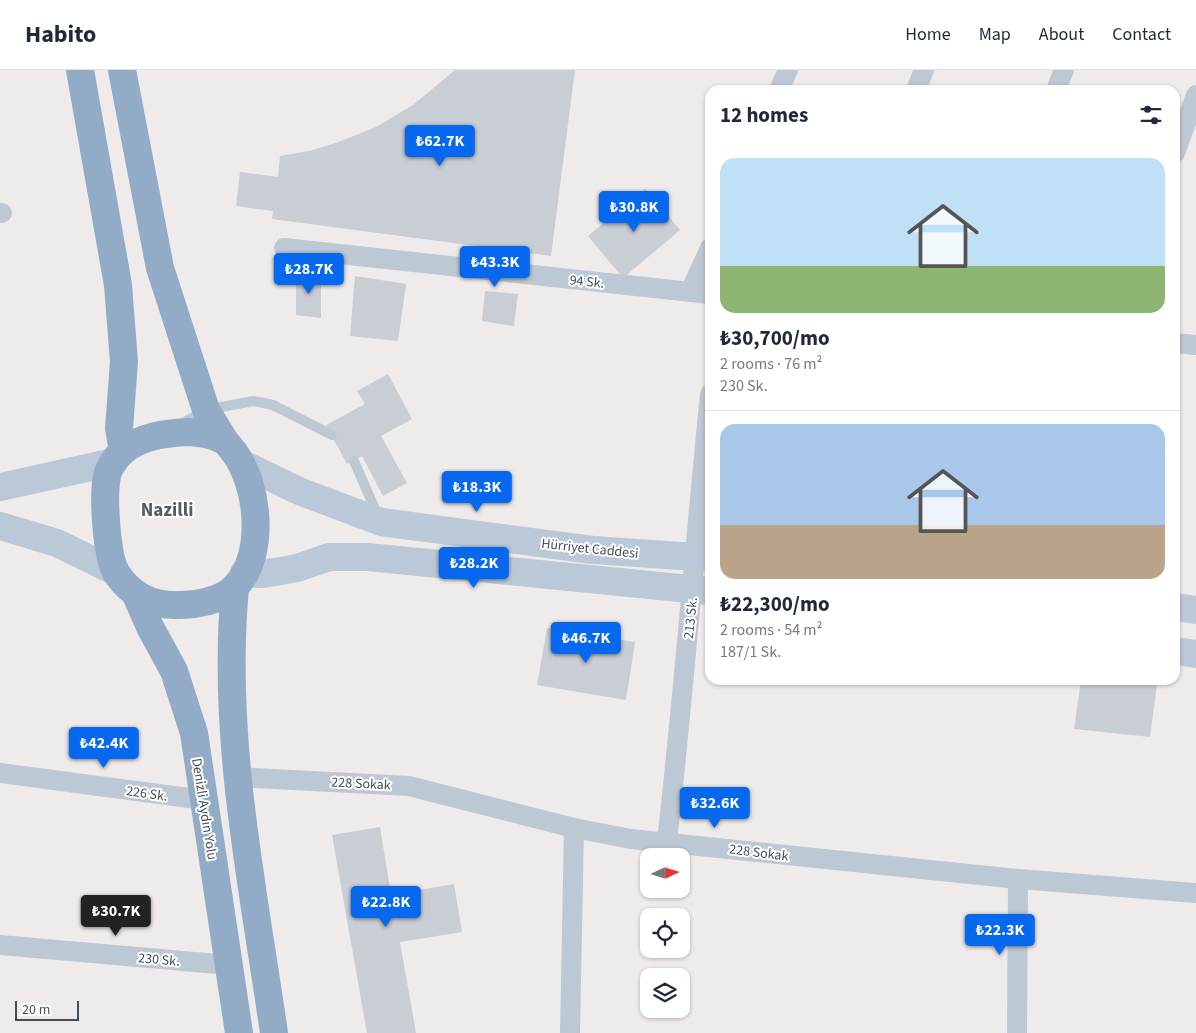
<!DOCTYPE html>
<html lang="en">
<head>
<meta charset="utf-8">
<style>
  :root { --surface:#fff; --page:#f6f6f7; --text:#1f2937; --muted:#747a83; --line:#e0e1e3; --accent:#0568ef }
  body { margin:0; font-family:"Source Sans 3",sans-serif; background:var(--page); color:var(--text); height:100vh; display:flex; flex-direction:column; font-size:19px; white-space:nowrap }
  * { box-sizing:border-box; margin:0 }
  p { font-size:16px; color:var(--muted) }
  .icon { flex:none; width:28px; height:28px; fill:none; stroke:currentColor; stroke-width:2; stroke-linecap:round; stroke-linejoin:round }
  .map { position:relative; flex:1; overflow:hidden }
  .sheet { position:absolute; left:705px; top:15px; width:475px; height:600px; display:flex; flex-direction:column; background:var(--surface); border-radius:15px; box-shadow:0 1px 4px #0004 }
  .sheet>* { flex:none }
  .needle { width:32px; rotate:86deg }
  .controls { position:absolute; left:640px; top:778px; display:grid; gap:10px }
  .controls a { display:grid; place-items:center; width:50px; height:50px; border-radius:10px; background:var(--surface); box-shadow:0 1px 4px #0004; font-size:25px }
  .scale { position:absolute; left:15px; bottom:12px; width:64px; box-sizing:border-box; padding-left:5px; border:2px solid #424f5b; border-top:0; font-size:14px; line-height:18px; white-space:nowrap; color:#424f5b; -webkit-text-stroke:4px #fff; paint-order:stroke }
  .price { position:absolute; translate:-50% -42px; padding:0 11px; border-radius:5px; background:var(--accent); color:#fff; font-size:16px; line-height:32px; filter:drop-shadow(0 1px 2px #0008) }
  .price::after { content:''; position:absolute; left:50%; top:30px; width:15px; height:11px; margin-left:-8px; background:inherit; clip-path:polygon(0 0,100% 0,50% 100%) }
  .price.current { background:#222; color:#fff }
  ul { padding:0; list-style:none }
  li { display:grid; align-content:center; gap:10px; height:265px; padding:0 15px }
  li+li { border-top:1px solid var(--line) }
  li span { display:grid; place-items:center; height:155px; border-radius:15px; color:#555 }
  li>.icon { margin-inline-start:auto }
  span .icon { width:90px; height:90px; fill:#fffc; stroke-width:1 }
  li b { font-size:21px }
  h2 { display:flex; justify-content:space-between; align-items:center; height:60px; padding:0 15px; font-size:21px }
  header { display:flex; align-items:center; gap:30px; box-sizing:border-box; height:70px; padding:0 25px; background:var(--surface); border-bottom:1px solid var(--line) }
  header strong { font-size:24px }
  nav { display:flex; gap:28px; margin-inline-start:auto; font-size:18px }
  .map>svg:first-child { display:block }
  .building { fill:#c9cdd4 }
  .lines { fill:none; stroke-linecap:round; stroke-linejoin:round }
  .service { stroke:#bcc8d3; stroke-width:10 }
  .minor { stroke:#bcc8d3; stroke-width:20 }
  .secondary { stroke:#bbc8d8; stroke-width:28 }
  .trunk { stroke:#92acc8; stroke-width:28 }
  .labels { text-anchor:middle; stroke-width:4; stroke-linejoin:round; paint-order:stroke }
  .street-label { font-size:14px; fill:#424f5b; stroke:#fff }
  .district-label { font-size:19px; font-weight:bold; fill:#575c61; stroke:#fff }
</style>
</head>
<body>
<header>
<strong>Habito</strong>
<nav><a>Home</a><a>Map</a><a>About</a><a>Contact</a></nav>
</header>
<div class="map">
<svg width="1196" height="963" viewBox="0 0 1196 963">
  <rect width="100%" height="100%" fill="#efebeb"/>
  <!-- building -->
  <g class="building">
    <polygon points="455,0 575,0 551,186 272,149 273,141 236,136 240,102 278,107 280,86 309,81 336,73 376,57 413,35"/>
    <polygon points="645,119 680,160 623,208 588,166"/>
    <polygon points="296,202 321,204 321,248 296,245"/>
    <polygon points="355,206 406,214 398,271 350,266"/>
    <polygon points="485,221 518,224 514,256 482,251"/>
    <polygon points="388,304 412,349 381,366 407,413 383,426 362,386 347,394 326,355 365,334 357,321"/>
    <polygon points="547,558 635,572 626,630 537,615"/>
    <polygon points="1081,610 1157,615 1150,667 1074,659"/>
    <polygon points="380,757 391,825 454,814 462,862 400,872 416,963 367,963 332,765"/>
  </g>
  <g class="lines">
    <!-- service -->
    <g class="service">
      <polyline points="179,355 206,340 253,331 273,335 332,365"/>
      <polyline points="354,391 378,446"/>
    </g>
    <!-- minor -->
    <g class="minor">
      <polyline points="779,20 788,0"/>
      <polyline points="916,20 924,0"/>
      <polyline points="1056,20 1064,0"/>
      <polyline points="1175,83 1196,25"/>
      <polyline points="0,143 2,143"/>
      <polyline points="284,178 710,224"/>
      <polyline points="690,222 710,178"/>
      <polyline points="1175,273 1196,275"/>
      <polyline points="0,703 204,730"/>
      <polyline points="237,707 409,716 574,758 631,769 1018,809 1196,823"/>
      <path d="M667,771C684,622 695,473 710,324"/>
      <polyline points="0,875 229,895"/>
      <polyline points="570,963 574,758"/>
      <polyline points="1017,963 1018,809"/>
    </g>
    <!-- secondary -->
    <g class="secondary">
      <polyline points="243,394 299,421 381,452 593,480 710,488"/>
      <polyline points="0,417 114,392"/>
      <polyline points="0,456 57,473 116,502"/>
      <polyline points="244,503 260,504 275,502 297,498 329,487 368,487 710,521"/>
      <polyline points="1175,537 1196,540"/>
      <polyline points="1175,581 1196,584"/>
    </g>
    <!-- trunk -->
    <g class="trunk">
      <polyline points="80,0 118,215 124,292 119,358 123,381"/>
      <polyline points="122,0 160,198 206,340 225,371"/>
      <path d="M188,362C200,363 213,364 224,371C228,373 231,379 234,382C259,415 266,486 235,517C222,531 195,535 178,535C153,536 131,525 117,504C106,487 103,426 107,406C109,397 116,387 123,381C142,366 165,363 188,362Z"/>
      <path d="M235,518C221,667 253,816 274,963"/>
      <polyline points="136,525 150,557 174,601 194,663 239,963"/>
    </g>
  </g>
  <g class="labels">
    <!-- street labels -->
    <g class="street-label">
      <text transform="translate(587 211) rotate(6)" y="5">94 Sk.</text>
      <text transform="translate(590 478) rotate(6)" y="5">Hürriyet Caddesi</text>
      <text transform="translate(690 548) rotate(-84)" y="5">213 Sk.</text>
      <text transform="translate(361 713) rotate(3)" y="5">228 Sokak</text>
      <text transform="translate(147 723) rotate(8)" y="5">226 Sk.</text>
      <text transform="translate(205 739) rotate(81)" y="5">Denizli Aydın Yolu</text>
      <text transform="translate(759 782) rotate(7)" y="5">228 Sokak</text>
      <text transform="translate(159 889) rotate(5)" y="5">230 Sk.</text>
    </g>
    <!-- district labels -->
    <g class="district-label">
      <text x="167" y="446">Nazilli</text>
    </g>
  </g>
</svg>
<div class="controls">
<a><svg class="needle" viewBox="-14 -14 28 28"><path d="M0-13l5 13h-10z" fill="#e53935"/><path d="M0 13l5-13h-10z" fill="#747a83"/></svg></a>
<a><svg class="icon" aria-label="locate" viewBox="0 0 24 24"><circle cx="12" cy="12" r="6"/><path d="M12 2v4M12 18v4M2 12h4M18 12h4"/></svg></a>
<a><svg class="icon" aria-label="layers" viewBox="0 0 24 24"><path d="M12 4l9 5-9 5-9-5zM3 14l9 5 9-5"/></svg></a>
</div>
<div class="scale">20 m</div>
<b class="price" style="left:440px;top:97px">₺62.7K</b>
<b class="price" style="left:634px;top:163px">₺30.8K</b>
<b class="price" style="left:495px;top:218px">₺43.3K</b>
<b class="price" style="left:309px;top:225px">₺28.7K</b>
<b class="price" style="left:477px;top:443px">₺18.3K</b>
<b class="price" style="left:474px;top:519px">₺28.2K</b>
<b class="price" style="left:586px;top:594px">₺46.7K</b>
<b class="price" style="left:104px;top:699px">₺42.4K</b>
<b class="price" style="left:715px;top:759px">₺32.6K</b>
<b class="price" style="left:386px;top:858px">₺22.8K</b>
<b class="price current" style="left:116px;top:867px">₺30.7K</b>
<b class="price" style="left:1000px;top:886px">₺22.3K</b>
<section class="sheet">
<h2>12 homes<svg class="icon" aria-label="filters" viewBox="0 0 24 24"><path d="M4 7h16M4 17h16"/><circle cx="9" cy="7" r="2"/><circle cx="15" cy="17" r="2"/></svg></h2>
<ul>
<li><span style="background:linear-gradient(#bfe0f5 70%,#8fb573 0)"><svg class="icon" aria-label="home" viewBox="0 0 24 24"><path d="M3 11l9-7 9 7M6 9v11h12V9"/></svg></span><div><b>₺30,700/mo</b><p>2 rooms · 76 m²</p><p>230 Sk.</p></div></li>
<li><span style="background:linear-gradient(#a9c7e8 65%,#b9a48a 0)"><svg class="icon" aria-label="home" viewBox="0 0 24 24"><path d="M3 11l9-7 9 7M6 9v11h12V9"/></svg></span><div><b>₺22,300/mo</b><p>2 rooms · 54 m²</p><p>187/1 Sk.</p></div></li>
</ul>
</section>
</div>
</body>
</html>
